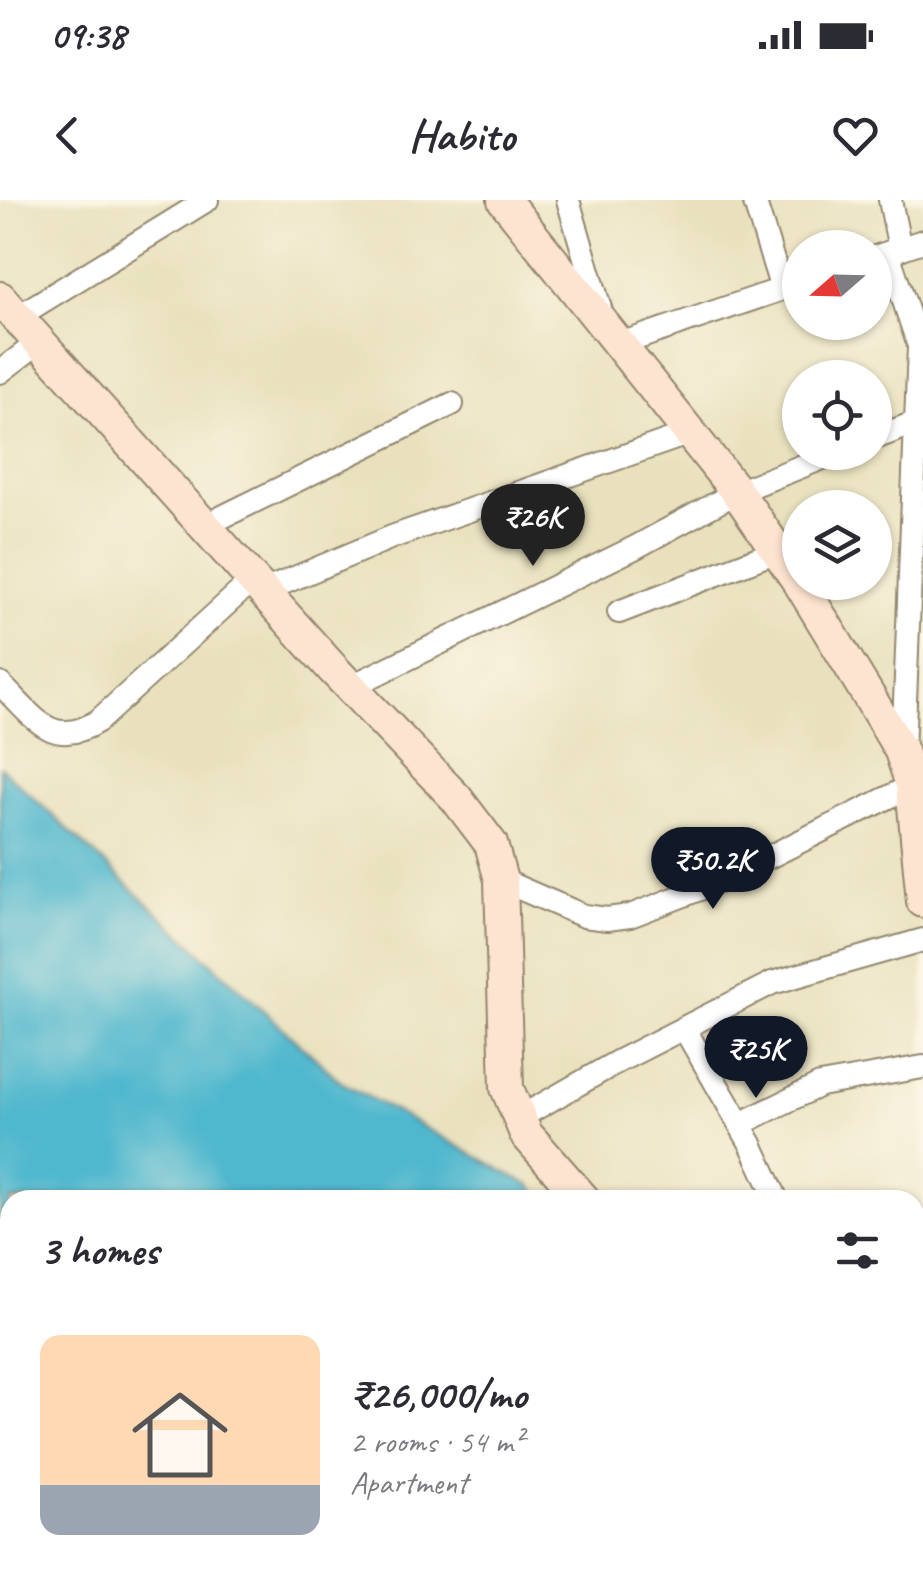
<!DOCTYPE html>
<html lang="en">
<head>
<meta charset="utf-8">
<style>
  :root { --surface:#fff; --page:#f2f2f3; --text:#2b2b33; --muted:#7c7c81; --line:#e1e1e2; --accent:#111827 }
  body { margin:0; font-family:Caveat,sans-serif; background:var(--page); color:var(--text); height:100vh; display:flex; flex-direction:column; font-size:38px; white-space:nowrap }
  * { box-sizing:border-box; margin:0 }
  p { font-size:32px; color:var(--muted) }
  .icon { flex:none; width:55px; height:55px; fill:none; stroke:currentColor; stroke-width:2; stroke-linecap:round; stroke-linejoin:round }
  .map { position:relative; flex:1; overflow:hidden }
  .side { position:absolute; left:0px; top:990px; width:925px; height:392px; display:flex; flex-direction:column; background:var(--surface); border-radius:30px 30px 0 0; box-shadow:0 2px 8px #0004 }
  .side>* { flex:none }
  .needle { width:65px; rotate:250deg }
  .controls { position:absolute; left:782px; top:30px; display:grid; gap:20px }
  .controls a { display:grid; place-items:center; width:110px; height:110px; border-radius:50%; background:var(--surface); box-shadow:0 2px 8px #0004; font-size:50px }
  .price { position:absolute; translate:-50% -85px; padding:0 22px; border-radius:35px; background:var(--accent); color:#fff; font-size:32px; line-height:65px; filter:drop-shadow(0 2px 5px #0008) }
  .price::after { content:''; position:absolute; left:50%; top:60px; width:30px; height:22px; margin-left:-15px; background:inherit; clip-path:polygon(0 0,100% 0,50% 100%) }
  .price.on { background:#222; color:#fff }
  ul { padding:0; list-style:none }
  li { display:flex; align-items:center; gap:30px; height:250px; padding:0 40px }
  li+li { border-top:2px solid var(--line) }
  li span { display:grid; place-items:center; flex:none; width:280px; height:200px; border-radius:20px; color:#555 }
  li>.icon { margin-inline-start:auto }
  span .icon { width:120px; height:120px; fill:#fffc; stroke-width:1 }
  li b { font-size:42px }
  h2 { display:flex; justify-content:space-between; align-items:center; height:120px; padding:0 40px; font-size:42px }
  .status { display:flex; justify-content:space-between; align-items:center; height:70px; padding:0 50px; background:var(--surface); direction:ltr }
  .status svg { height:28px; fill:currentColor }
  header { display:flex; justify-content:space-between; align-items:center; height:130px; padding:0 40px; background:var(--surface); font-size:45px; font-weight:700 }
  .map>svg:first-child { display:block }
  .water { fill:#50b7ce; stroke:#467076; stroke-width:2.5 }
  .lines { fill:none; stroke-linecap:round; stroke-linejoin:round }
  .street-casing { stroke:#92866e; stroke-width:26 }
  .secondary-casing { stroke:#92866e; stroke-width:36 }
  .street { stroke:#fff; stroke-width:22 }
  .secondary { stroke:#fde4d0; stroke-width:32 }
</style>
</head>
<body>
<div class="status"><b>09:38</b><svg viewBox="0 0 49 12"><path d="M0 12V9h3v3zM5 12V6h3v6zM10 12V3h3v9zM15 12V0h3v12zM26 1h20v11H26zM47 4h2v5h-2z"/></svg></div>
<header><svg class="icon" aria-label="back" viewBox="0 0 24 24"><path d="M15 5l-7 7 7 7"/></svg>Habito<svg class="icon" aria-label="heart" viewBox="0 0 24 24"><path d="M12 20l-8-8c-3-5 5-10 8-4 3-6 11-1 8 4z"/></svg></header>
<div class="map">
<svg width="923" height="1381" viewBox="0 0 923 1381">
  <rect width="100%" height="100%" fill="#fcf5e5"/>
  <filter id="ink" filterUnits="userSpaceOnUse"><feTurbulence type="fractalNoise" baseFrequency=".01" numOctaves="2"/><feDisplacementMap in="SourceGraphic" scale="20" xChannelSelector="R" yChannelSelector="G"/><feConvolveMatrix kernelMatrix="1 2 1 2 8 2 1 2 1" color-interpolation-filters="sRGB"/></filter>
  <filter id="wash" filterUnits="userSpaceOnUse"><feTurbulence type="fractalNoise" baseFrequency=".0048" numOctaves="4" result="noise"/><feDisplacementMap in="SourceGraphic" scale="40" xChannelSelector="R" yChannelSelector="G"/><feGaussianBlur stdDeviation="2.25" result="paint"/><feColorMatrix in="noise" values="0 0 0 0 0 0 0 0 0 0 0 0 0 0 0 0 0 1.4 0 .05"/><feComposite in="paint" operator="in"/></filter>
  <g filter="url(#wash)">
    <rect width="100%" height="100%" fill="#e9e1bd"/>
    <!-- water -->
    <g class="water">
      <polygon points="0,567 341,882 531,986 542,1000 10,1000 10,1372 607,1373 594,1381 0,1381"/>
      <polygon points="700,1373 836,1373 842,1381 684,1381"/>
    </g>
  </g>
  <g filter="url(#ink)">
    <g class="lines">
      <!-- street casing -->
      <g class="street-casing">
        <g id="street">
          <polyline points="568,0 602,115"/>
          <polyline points="754,0 782,89"/>
          <polyline points="890,0 900,49"/>
          <polyline points="888,53 923,158"/>
          <polyline points="875,57 923,41"/>
          <polyline points="17,117 207,0"/>
          <polyline points="620,144 800,83"/>
          <polyline points="0,172 39,142"/>
          <polyline points="875,238 917,222"/>
          <polyline points="206,325 452,204"/>
          <polyline points="264,391 392,337 690,233"/>
          <polyline points="619,412 777,351"/>
          <path d="M0,484C33,515 51,551 98,521L254,379"/>
          <polyline points="350,487 636,347 737,292 838,252"/>
          <polyline points="903,552 919,147"/>
          <polyline points="501,680 584,716 607,719 630,716 723,680 923,580"/>
          <polyline points="684,828 751,944 777,1000"/>
          <polyline points="519,918 617,862 772,783 923,740"/>
          <polyline points="740,924 820,885 923,867"/>
          <polyline points="642,1381 656,1372"/>
        </g>
      </g>
      <!-- secondary casing -->
      <g class="secondary-casing">
        <g id="secondary">
          <polyline points="504,0 737,292 801,385 874,505 901,551 912,585 923,701"/>
          <polyline points="0,98 333,469 456,598 491,644 501,680 507,888 526,934 584,1000"/>
          <polyline points="915,1235 923,1231"/>
          <polyline points="905,1372 910,1381"/>
        </g>
      </g>
      <!-- street -->
      <use href="#street" class="street"/>
      <!-- secondary -->
      <use href="#secondary" class="secondary"/>
    </g>
  </g>
</svg>
<div class="controls">
<a><svg class="needle" viewBox="-14 -14 28 28"><path d="M0-13l5 13h-10z" fill="#e53935"/><path d="M0 13l5-13h-10z" fill="#7c7c81"/></svg></a>
<a><svg class="icon" aria-label="locate" viewBox="0 0 24 24"><circle cx="12" cy="12" r="6"/><path d="M12 2v4M12 18v4M2 12h4M18 12h4"/></svg></a>
<a><svg class="icon" aria-label="layers" viewBox="0 0 24 24"><path d="M12 4l9 5-9 5-9-5zM3 14l9 5 9-5"/></svg></a>
</div>
<b class="price on" style="left:533px;top:369px">₹26K</b>
<b class="price" style="left:713px;top:712px">₹50.2K</b>
<b class="price" style="left:756px;top:901px">₹25K</b>
<section class="side">
<h2>3 homes<svg class="icon" aria-label="filters" viewBox="0 0 24 24"><path d="M4 7h16M4 17h16"/><circle cx="9" cy="7" r="2"/><circle cx="15" cy="17" r="2"/></svg></h2>
<ul>
<li><span style="background:linear-gradient(#ffd9b3 75%,#9aa5b1 0)"><svg class="icon" aria-label="home" viewBox="0 0 24 24"><path d="M3 11l9-7 9 7M6 9v11h12V9"/></svg></span><div><b>₹26,000/mo</b><p>2 rooms · 54 m²</p><p>Apartment</p></div></li>
</ul>
</section>
</div>
</body>
</html>
